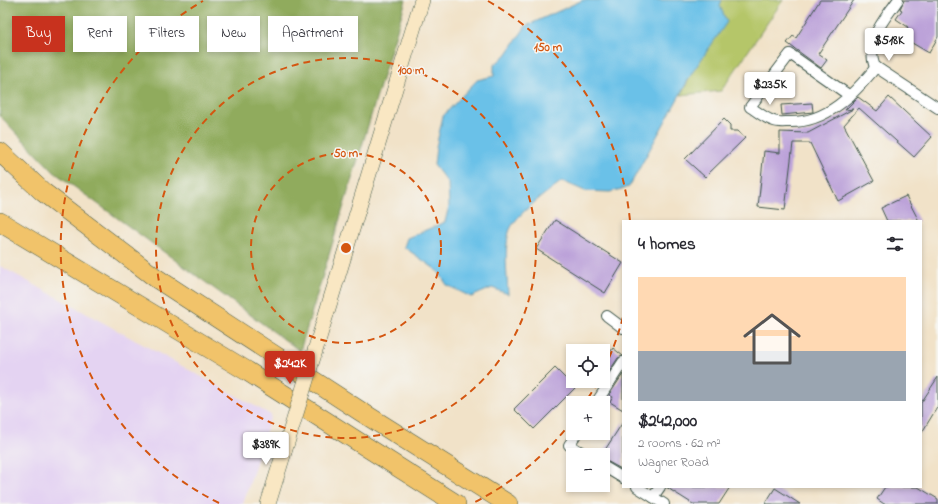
<!DOCTYPE html>
<html lang="en">
<head>
<meta charset="utf-8">
<style>
  :root { --surface:#fff; --page:#f2f2f3; --text:#2b2b33; --muted:#7c7c81; --line:#e1e1e2; --accent:#c8321e }
  body { margin:0; font-family:"Indie Flower",sans-serif; background:var(--page); color:var(--text); height:100vh; display:flex; flex-direction:column; font-size:15px; white-space:nowrap }
  * { box-sizing:border-box; margin:0 }
  p { font-size:13px; color:var(--muted) }
  .icon { flex:none; width:22px; height:22px; fill:none; stroke:currentColor; stroke-width:2; stroke-linecap:round; stroke-linejoin:round }
  .map { position:relative; flex:1; overflow:hidden }
  .details { position:absolute; left:622px; top:220px; width:300px; height:268px; display:flex; flex-direction:column; background:var(--surface); border-radius:0px; box-shadow:0 2px 6px #0003 }
  .details>* { flex:none }
  .top-card { position:absolute; left:12px; top:16px; width:380px; height:36px; display:flex; gap:8px }
  .fabs { position:absolute; left:566px; top:344px; display:grid; gap:8px }
  .fabs a { display:grid; place-items:center; width:44px; height:44px; border-radius:0px; background:var(--surface); box-shadow:0 2px 6px #0003; font-size:20px }
  .price { position:absolute; translate:-50% -34px; padding:0 9px; border-radius:4px; background:#fff; color:#222; font-size:13px; line-height:26px; filter:drop-shadow(0 1px 2px #0008) }
  .price::after { content:''; position:absolute; left:50%; top:24px; width:12px; height:9px; margin-left:-6px; background:inherit; clip-path:polygon(0 0,100% 0,50% 100%) }
  .price.on { background:var(--accent); color:#fff }
  ul { padding:0; list-style:none }
  li { display:grid; align-content:center; gap:8px; height:212px; padding:0 16px }
  li+li { border-top:1px solid var(--line) }
  li span { display:grid; place-items:center; height:124px; border-radius:0px; color:#555 }
  li>.icon { margin-inline-start:auto }
  span .icon { width:72px; height:72px; fill:#fffc; stroke-width:1 }
  li b { font-size:17px }
  h2 { display:flex; justify-content:space-between; align-items:center; height:48px; padding:0 16px; font-size:17px }
  .tag { padding:0 14px; border-radius:0px; background:var(--surface); box-shadow:0 2px 6px #0003; font-size:14px; line-height:36px }
  .tag.on { background:var(--accent); color:#fff }
  .map>svg:first-child { display:block }
  .built { fill:#e4d3f2 }
  .green { fill:#b5c669; stroke:#6a824e }
  .forest { fill:#90ab5d; stroke:#587448 }
  .water { fill:#6bc1e8; stroke:#457f8e }
  .building { fill:#bca2d9 }
  .lines { fill:none; stroke-linecap:round; stroke-linejoin:round }
  .minor-casing { stroke:#3e564a; stroke-width:12 }
  .secondary-casing { stroke:#3e564a; stroke-width:16 }
  .motorway-casing { stroke:#3e564a; stroke-width:20 }
  .minor { stroke:#fff; stroke-width:10 }
  .secondary { stroke:#f9e7c3; stroke-width:15 }
  .motorway { stroke:#f1c36a; stroke-width:19 }
  .secondary-bridge-casing { stroke:#3e564a; stroke-width:16; stroke-linecap:butt }
  .secondary-bridge { stroke:#f9e7c3; stroke-width:15 }
  .ring { fill:none; stroke:#d45610; stroke-width:2; stroke-dasharray:7 5 }
  .centre { fill:#d45610; stroke:#f6f6f2; stroke-width:2 }
  .ring-label { font-size:12px; text-anchor:middle; font-weight:bold; fill:#d45610; stroke:#f6f6f2; stroke-width:3; stroke-linejoin:round; paint-order:stroke }
</style>
</head>
<body>
<div class="map">
<svg width="938" height="504" viewBox="0 0 938 504">
  <rect width="100%" height="100%" fill="#f6f6f2"/>
  <filter id="ink" filterUnits="userSpaceOnUse"><feTurbulence type="fractalNoise" baseFrequency=".025" numOctaves="2"/><feDisplacementMap in="SourceGraphic" scale="8" xChannelSelector="R" yChannelSelector="G"/><feConvolveMatrix kernelMatrix="1 2 1 2 8 2 1 2 1" color-interpolation-filters="sRGB"/></filter>
  <filter id="wash" filterUnits="userSpaceOnUse"><feTurbulence type="fractalNoise" baseFrequency=".012" numOctaves="4" result="noise"/><feDisplacementMap in="SourceGraphic" scale="16" xChannelSelector="R" yChannelSelector="G"/><feGaussianBlur stdDeviation="0.9" result="paint"/><feColorMatrix in="noise" values="0 0 0 0 0 0 0 0 0 0 0 0 0 0 0 0 0 1.4 0 .05"/><feComposite in="paint" operator="in"/></filter>
  <g filter="url(#wash)">
    <rect width="100%" height="100%" fill="#f1e2c8"/>
    <!-- built -->
    <polygon class="built" points="0,266 271,415 243,504 0,504"/>
    <!-- green -->
    <polygon class="green" points="722,0 783,0 721,91 681,95 692,73"/>
    <!-- forest -->
    <polygon class="forest" points="0,0 406,0 300,351 54,172 0,116"/>
    <!-- water -->
    <path class="water" d="M583,0H722L720,6L727,22L692,73L629,187L610,192L585,191L562,181C548,192 514,215 509,232C504,252 507,274 508,294L492,288L471,297L447,285L438,271L404,247L407,238L445,222L449,206L448,183L434,165L436,147L443,116L477,80L494,76V65L506,55L526,26Z"/>
    <g id="blocks">
      <!-- building -->
      <g class="building">
        <polygon points="820,0 854,0 818,54 827,60 821,68 787,43 793,36 796,38"/>
        <polygon points="904,0 938,0 938,37 929,53 902,37 908,27 896,19 902,10 900,9"/>
        <polygon points="858,97 877,111 889,97 932,137 914,157 859,108 844,125 874,181 838,201 810,143 793,143 785,210 758,207 764,151 780,153 780,132 808,133 853,109 845,110"/>
        <polygon points="812,103 813,112 782,115 781,105"/>
        <polygon points="724,119 730,125 730,131 737,131 745,138 705,177 685,159"/>
        <polygon points="906,196 919,221 887,221 881,208"/>
        <polygon points="555,220 623,263 605,293 536,249"/>
        <polygon points="613,348 623,356 618,358 603,381 603,363"/>
        <polygon points="555,368 575,388 534,429 514,409"/>
        <polygon points="623,374 623,410 610,402 613,397 609,395"/>
        <polygon points="938,377 938,406 921,434 921,403"/>
        <polygon points="623,422 623,470 603,459 603,453"/>
        <polygon points="666,487 730,487 719,504 693,504"/>
        <polygon points="885,487 918,487 938,499 938,504 884,504 877,499"/>
        <polygon points="775,488 800,504 765,504"/>
      </g>
    </g>
  </g>
  <g filter="url(#ink)">
    <use href="#blocks" fill-opacity="0" stroke="#3e564a" stroke-width="1"/>
    <g class="lines">
      <!-- minor casing -->
      <g class="minor-casing">
        <g id="minor">
          <path d="M898,0C882,23 865,39 875,68L876,67L938,108"/>
          <path d="M850,96L790,54L750,107C758,112 766,119 774,121C778,123 785,122 789,122C827,123 854,94 876,67"/>
          <polyline points="607,316 623,328"/>
          <polyline points="596,403 623,362"/>
          <polyline points="577,433 569,445 586,455"/>
          <polyline points="603,466 623,478"/>
          <polyline points="637,487 664,504"/>
          <polyline points="653,497 660,487"/>
        </g>
      </g>
      <!-- secondary casing -->
      <g class="secondary-casing">
        <g id="secondary">
          <polyline points="318,341 422,0"/>
          <polyline points="268,504 289,436"/>
        </g>
      </g>
      <!-- motorway casing -->
      <g class="motorway-casing">
        <g id="motorway">
          <polyline points="0,152 43,192 156,278 360,411 508,504"/>
          <polyline points="0,222 247,371 456,504"/>
        </g>
      </g>
      <!-- minor -->
      <use href="#minor" class="minor"/>
      <!-- secondary -->
      <use href="#secondary" class="secondary"/>
      <!-- motorway -->
      <use href="#motorway" class="motorway"/>
      <!-- secondary-bridge casing -->
      <g class="secondary-bridge-casing">
        <polyline id="secondary-bridge" points="289,436 318,341"/>
      </g>
      <!-- secondary-bridge -->
      <use href="#secondary-bridge" class="secondary-bridge"/>
    </g>
  </g>
  <!-- distance rings -->
  <g class="ring">
    <circle cx="346" cy="248" r="95"/>
    <circle cx="346" cy="248" r="190"/>
    <path d="M623 317A285 285 0 0 1 603 371M598 382A285 285 0 0 1 586 401M572 421A285 285 0 0 1 473 503M219 503A285 285 0 0 1 203 1M488 1A285 285 0 0 1 630 221"/>
  </g>
  <circle cx="346" cy="248" r="6" class="centre"/>
  <g class="ring-label">
    <text x="548" y="51">150 m</text>
    <text x="411" y="74">100 m</text>
    <text x="346" y="157">50 m</text>
  </g>
</svg>
<div class="fabs">
<a><svg class="icon" aria-label="locate" viewBox="0 0 24 24"><circle cx="12" cy="12" r="6"/><path d="M12 2v4M12 18v4M2 12h4M18 12h4"/></svg></a>
<a>+</a>
<a>−</a>
</div>
<b class="price" style="left:889px;top:62px">$518K</b>
<b class="price" style="left:770px;top:106px">$235K</b>
<b class="price on" style="left:290px;top:385px">$242K</b>
<b class="price" style="left:266px;top:466px">$389K</b>
<div class="top-card">
<a class="tag on">Buy</a>
<a class="tag">Rent</a>
<a class="tag">Filters</a>
<a class="tag">New</a>
<a class="tag">Apartment</a>
</div>
<section class="details">
<h2>4 homes<svg class="icon" aria-label="filters" viewBox="0 0 24 24"><path d="M4 7h16M4 17h16"/><circle cx="9" cy="7" r="2"/><circle cx="15" cy="17" r="2"/></svg></h2>
<ul>
<li><span style="background:linear-gradient(#ffd9b3 60%,#9aa5b1 0)"><svg class="icon" aria-label="home" viewBox="0 0 24 24"><path d="M3 11l9-7 9 7M6 9v11h12V9"/></svg></span><div><b>$242,000</b><p>2 rooms · 62 m²</p><p>Wagner Road</p></div></li>
</ul>
</section>
</div>
</body>
</html>
